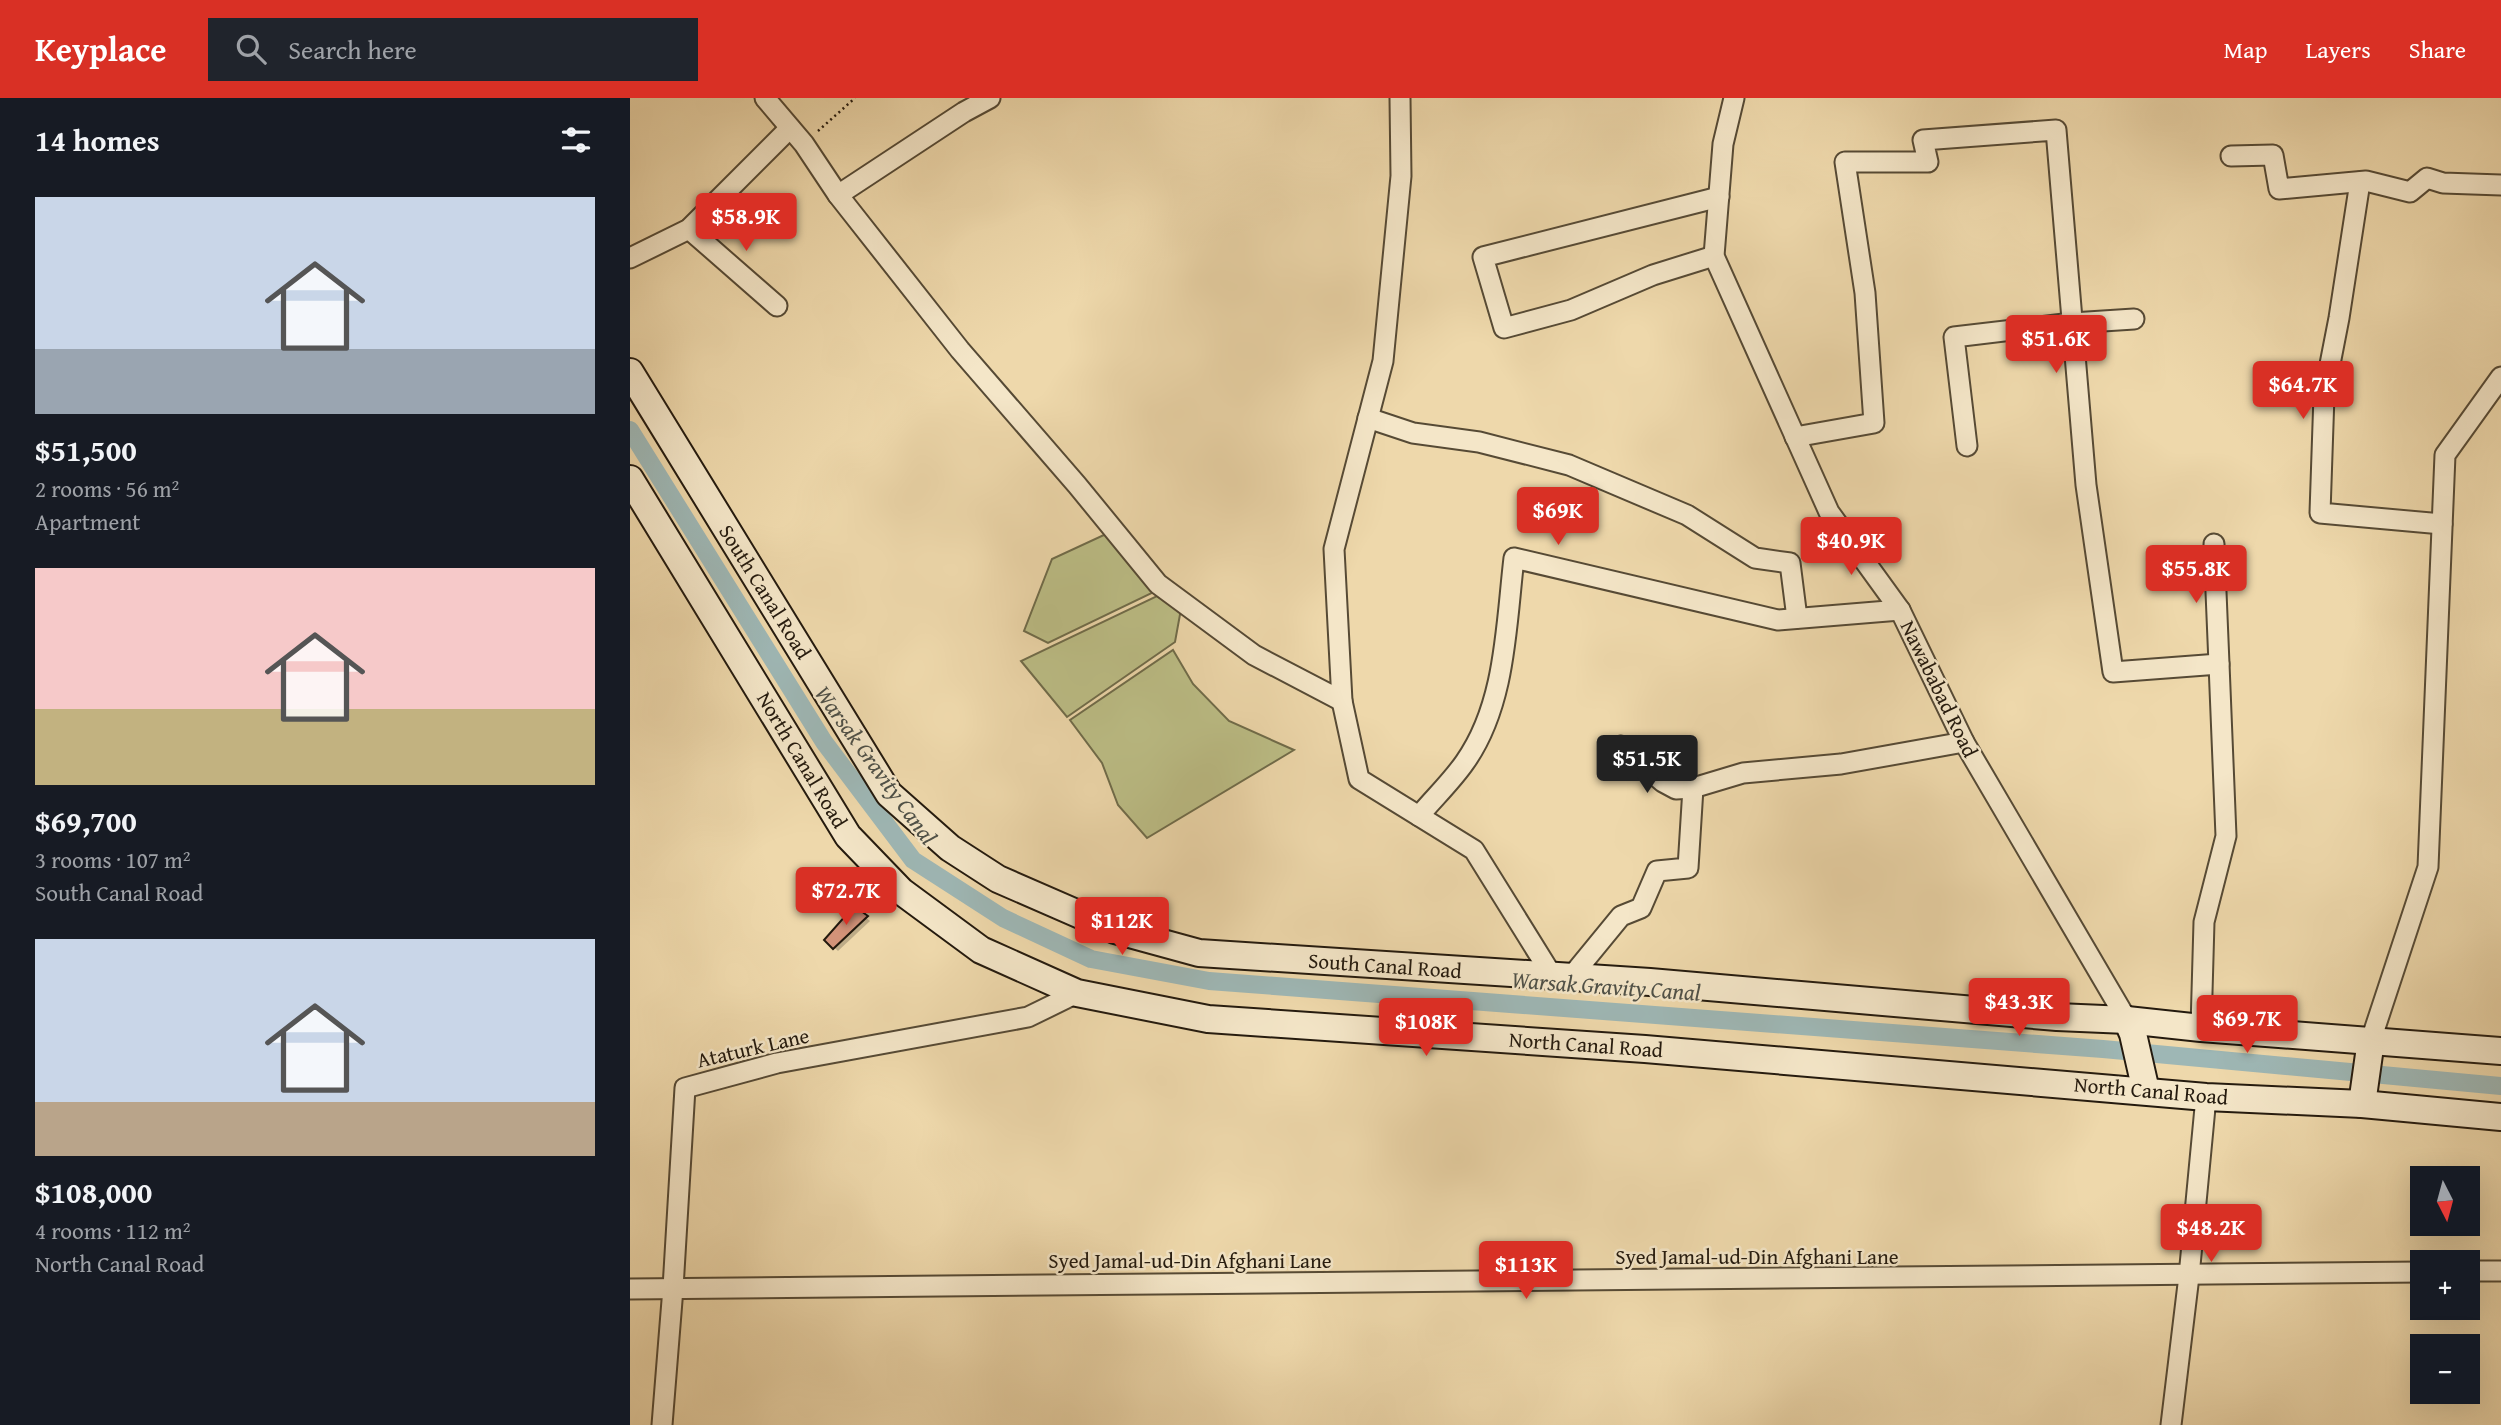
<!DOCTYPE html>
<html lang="en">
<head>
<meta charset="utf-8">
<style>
  :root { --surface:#171b24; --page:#20242c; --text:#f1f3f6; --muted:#9ea1a6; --accent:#d93025 }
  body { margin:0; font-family:"Gentium Book Plus",serif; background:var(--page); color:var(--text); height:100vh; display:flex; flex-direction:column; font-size:26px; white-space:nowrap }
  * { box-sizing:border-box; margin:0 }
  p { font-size:23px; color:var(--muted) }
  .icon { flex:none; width:38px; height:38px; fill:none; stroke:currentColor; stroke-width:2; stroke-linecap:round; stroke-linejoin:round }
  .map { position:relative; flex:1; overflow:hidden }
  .sheet { display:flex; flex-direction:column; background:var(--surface); width:630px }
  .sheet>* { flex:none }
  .needle { width:46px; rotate:174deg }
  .controls { position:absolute; left:1780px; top:1068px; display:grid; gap:14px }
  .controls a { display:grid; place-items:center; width:70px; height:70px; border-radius:0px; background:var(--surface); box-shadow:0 7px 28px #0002; font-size:35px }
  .price { position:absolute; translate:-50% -60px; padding:0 16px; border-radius:7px; background:var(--accent); color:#fff; font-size:23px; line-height:46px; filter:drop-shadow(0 2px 4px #0008) }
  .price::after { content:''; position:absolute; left:50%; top:42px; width:21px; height:16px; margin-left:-10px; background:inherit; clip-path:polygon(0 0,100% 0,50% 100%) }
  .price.on { background:#222; color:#fff }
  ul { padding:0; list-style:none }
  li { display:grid; align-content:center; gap:14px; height:371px; padding:0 35px }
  li span { display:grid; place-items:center; height:217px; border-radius:0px; color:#555 }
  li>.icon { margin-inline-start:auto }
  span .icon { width:126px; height:126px; fill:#fffc; stroke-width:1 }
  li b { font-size:30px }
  h2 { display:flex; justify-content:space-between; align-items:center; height:84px; padding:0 35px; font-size:30px }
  header { display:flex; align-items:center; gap:42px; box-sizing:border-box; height:98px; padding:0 35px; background:var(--accent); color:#fff }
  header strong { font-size:33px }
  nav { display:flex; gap:38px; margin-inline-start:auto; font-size:24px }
  .search { width:490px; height:63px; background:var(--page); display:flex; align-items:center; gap:18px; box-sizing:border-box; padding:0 24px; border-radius:0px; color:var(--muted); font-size:26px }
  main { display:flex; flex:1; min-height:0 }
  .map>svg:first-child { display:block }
  .grass { fill:#bcbe86; stroke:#706c4a; stroke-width:2 }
  .shadow { fill:#0003 }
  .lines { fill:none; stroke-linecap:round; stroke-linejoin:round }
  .canal { stroke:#9eb7b5; stroke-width:18 }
  .building { fill:#d39379; stroke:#241a0e; stroke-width:2 }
  .minor-casing { stroke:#564a35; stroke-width:23 }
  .secondary-casing { stroke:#241a0e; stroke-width:30 }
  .path { stroke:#241a0e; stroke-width:2.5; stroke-dasharray:2 3.5; stroke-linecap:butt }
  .minor { stroke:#f4e6c8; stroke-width:19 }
  .secondary { stroke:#f4e6c8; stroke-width:26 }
  .labels { text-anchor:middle; stroke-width:5; stroke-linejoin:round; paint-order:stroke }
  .street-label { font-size:21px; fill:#241a0e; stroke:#f4e6c8 }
  .water-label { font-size:23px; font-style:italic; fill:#4f5148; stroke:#f4e6c8 }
</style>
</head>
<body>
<header>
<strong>Keyplace</strong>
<div class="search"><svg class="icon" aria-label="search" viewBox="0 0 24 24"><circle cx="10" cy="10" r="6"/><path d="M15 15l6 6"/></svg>Search here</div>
<nav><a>Map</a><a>Layers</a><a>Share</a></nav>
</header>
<main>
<section class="sheet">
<h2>14 homes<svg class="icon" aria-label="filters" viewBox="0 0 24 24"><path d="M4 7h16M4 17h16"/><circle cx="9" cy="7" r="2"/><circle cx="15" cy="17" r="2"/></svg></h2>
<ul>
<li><span style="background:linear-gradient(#c9d6e8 70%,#9aa5b1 0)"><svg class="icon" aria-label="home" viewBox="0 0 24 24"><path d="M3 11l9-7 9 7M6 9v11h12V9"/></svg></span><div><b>$51,500</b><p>2 rooms · 56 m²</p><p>Apartment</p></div></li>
<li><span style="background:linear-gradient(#f6c9c9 65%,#c2b280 0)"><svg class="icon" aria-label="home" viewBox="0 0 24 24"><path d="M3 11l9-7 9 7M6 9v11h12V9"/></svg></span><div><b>$69,700</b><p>3 rooms · 107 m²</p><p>South Canal Road</p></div></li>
<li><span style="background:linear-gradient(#c9d6e8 75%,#b9a48a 0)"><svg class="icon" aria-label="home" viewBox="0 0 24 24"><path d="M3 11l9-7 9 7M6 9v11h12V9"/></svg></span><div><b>$108,000</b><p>4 rooms · 112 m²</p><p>North Canal Road</p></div></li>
</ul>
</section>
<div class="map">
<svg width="1871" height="1327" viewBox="0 0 1871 1327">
  <rect width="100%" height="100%" fill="#eed8ab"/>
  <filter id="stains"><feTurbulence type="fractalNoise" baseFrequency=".00286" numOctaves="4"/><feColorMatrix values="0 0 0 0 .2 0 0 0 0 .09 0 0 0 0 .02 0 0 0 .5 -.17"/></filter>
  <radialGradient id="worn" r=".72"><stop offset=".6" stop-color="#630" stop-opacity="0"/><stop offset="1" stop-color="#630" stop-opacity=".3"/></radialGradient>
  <!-- grass -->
  <g class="grass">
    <polygon points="476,436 526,493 418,545 394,533 422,461"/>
    <polygon points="527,498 551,511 545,544 437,619 391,563"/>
    <polygon points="543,552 563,586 599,623 664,652 517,740 488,707 472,665 440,622"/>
  </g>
  <!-- shadow -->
  <polygon class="shadow" points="224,810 240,823 208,853 196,842"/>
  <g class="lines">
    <!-- canal -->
    <polyline class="canal" points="0,332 194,644 283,762 373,820 461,861 579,883 1473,951 1871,988"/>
  </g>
  <!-- building -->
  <polygon class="building" points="224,808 238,818 203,851 194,842"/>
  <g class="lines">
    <!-- minor casing -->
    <g class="minor-casing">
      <g id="minor">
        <polyline points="135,0 174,46 208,97 330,252 447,387 528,486 624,557 712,603 704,451 753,263 771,78 770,0"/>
        <polyline points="1104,0 1093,46 1084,158 1199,414 1270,512 1334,644 1497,922"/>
        <polyline points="1601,58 1643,57 1649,91 1736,83 1780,94 1797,80 1813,85 1871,87"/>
        <polyline points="1730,84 1709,220 1694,297 1690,415 1812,426"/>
        <polyline points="208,97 334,14 360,0"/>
        <polyline points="59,131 147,208"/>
        <polyline points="1084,158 1023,177 941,212 874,230 853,159 1089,99"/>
        <polyline points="0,160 59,131 160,30"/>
        <polyline points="738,320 783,335 849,344 939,367 1057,417 1125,460 1160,465 1167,520"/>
        <polyline points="1165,339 1244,325 1235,195 1215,64 1298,64 1293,42 1426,32 1456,387 1483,574 1589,566 1596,738 1574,824 1571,930"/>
        <polyline points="1337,348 1324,239 1442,225 1504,221"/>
        <polyline points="1584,446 1589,566"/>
        <polyline points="712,603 729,681 844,752 923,879"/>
        <polyline points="991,648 1033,684 1046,691 1063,690"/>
        <path d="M789,718C804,700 822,683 835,664C876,606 876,527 884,460L1148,522L1270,512"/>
        <polyline points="941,879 991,818 1011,810 1027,773 1058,770 1063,690 1113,675 1211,666 1334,644"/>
        <polyline points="1741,942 1798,769 1815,357 1871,279"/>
        <polyline points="1838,1173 1871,1173"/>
        <polyline points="0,1191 1792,1174"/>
        <polyline points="32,1327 43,1190 55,990 147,965 398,919 447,895"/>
        <polyline points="1541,1327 1559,1178 1576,999"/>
      </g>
    </g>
    <!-- secondary casing -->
    <g class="secondary-casing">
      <g id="secondary">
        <polyline points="0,274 259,696 320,750 368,781 485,832 569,855 1020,884 1427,919 1497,922 1571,930 1871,953"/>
        <polyline points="0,381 218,738 271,793 351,852 447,895 578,921 1015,951 1576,999 1732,1006 1871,1019"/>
        <polyline points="1497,922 1503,936 1516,993"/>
        <polyline points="1732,1006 1741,942"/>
      </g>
    </g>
    <!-- path -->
    <polyline class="path" points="188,33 225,0"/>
    <!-- minor -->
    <use href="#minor" class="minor"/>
    <!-- secondary -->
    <use href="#secondary" class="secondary"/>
  </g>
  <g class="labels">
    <!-- street labels -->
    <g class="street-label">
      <text transform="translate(135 494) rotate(58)" y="7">South Canal Road</text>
      <text transform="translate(1309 591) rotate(64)" y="7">Nawababad Road</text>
      <text transform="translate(172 662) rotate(59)" y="7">North Canal Road</text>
      <text transform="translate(755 868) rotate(4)" y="7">South Canal Road</text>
      <text transform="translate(956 947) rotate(4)" y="7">North Canal Road</text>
      <text transform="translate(123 950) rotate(-13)" y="7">Ataturk Lane</text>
      <text transform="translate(1521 993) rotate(5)" y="7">North Canal Road</text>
      <text x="1127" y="1166">Syed Jamal-ud-Din Afghani Lane</text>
      <text x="560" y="1170">Syed Jamal-ud-Din Afghani Lane</text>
    </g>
    <!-- water labels -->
    <g class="water-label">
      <text transform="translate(246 667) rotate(54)" y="8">Warsak Gravity Canal</text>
      <text transform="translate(976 888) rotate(4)" y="8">Warsak Gravity Canal</text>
    </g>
  </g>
  <rect width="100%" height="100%" filter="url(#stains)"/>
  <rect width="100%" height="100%" fill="url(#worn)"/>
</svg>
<div class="controls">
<a><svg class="needle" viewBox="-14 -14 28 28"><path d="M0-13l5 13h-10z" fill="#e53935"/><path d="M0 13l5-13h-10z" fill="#9ea1a6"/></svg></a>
<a>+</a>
<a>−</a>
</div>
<b class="price" style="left:116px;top:155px">$58.9K</b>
<b class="price" style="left:1426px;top:277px">$51.6K</b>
<b class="price" style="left:1673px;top:323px">$64.7K</b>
<b class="price" style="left:928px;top:449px">$69K</b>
<b class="price" style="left:1221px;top:479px">$40.9K</b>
<b class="price" style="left:1566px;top:507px">$55.8K</b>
<b class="price on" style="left:1017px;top:697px">$51.5K</b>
<b class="price" style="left:216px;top:829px">$72.7K</b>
<b class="price" style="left:492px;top:859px">$112K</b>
<b class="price" style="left:1389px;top:940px">$43.3K</b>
<b class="price" style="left:1617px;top:957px">$69.7K</b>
<b class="price" style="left:796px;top:960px">$108K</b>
<b class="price" style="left:1581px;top:1166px">$48.2K</b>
<b class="price" style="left:896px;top:1203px">$113K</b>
</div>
</main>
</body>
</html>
